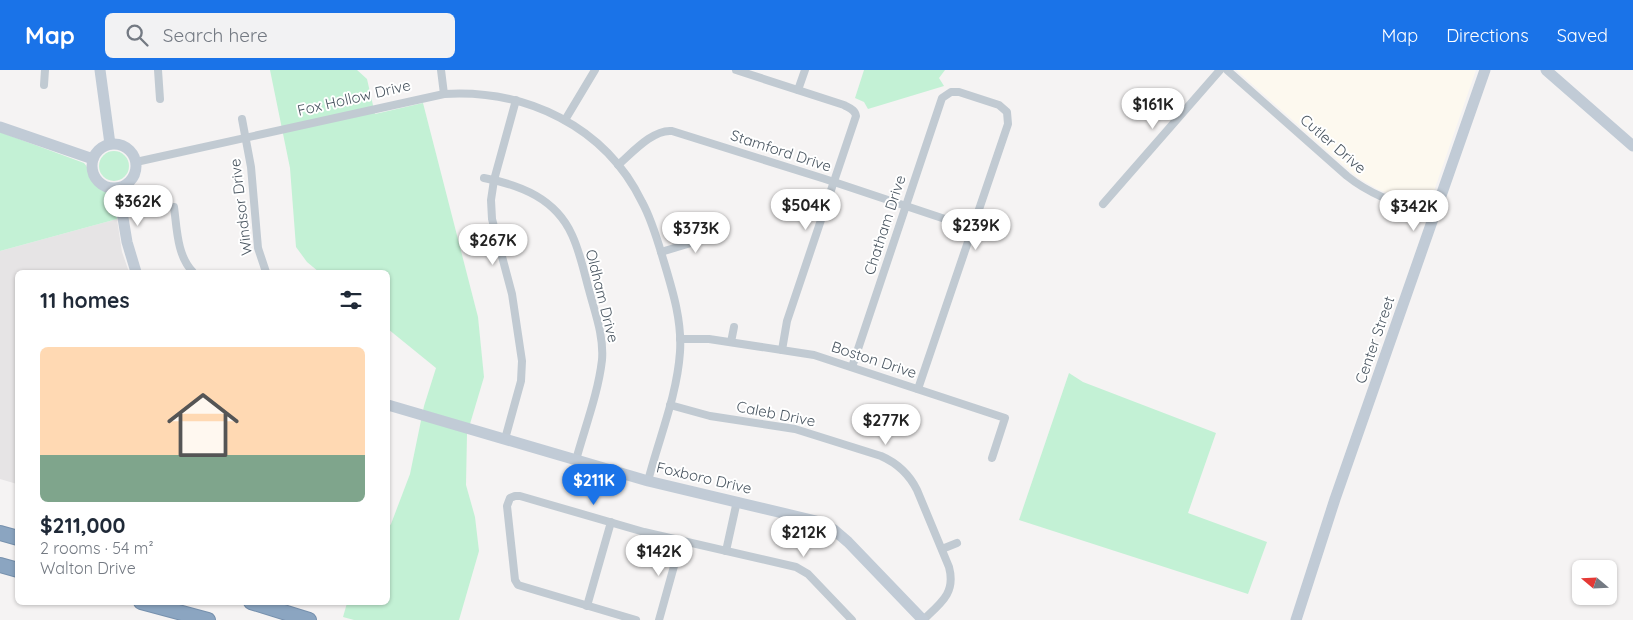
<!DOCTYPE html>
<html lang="en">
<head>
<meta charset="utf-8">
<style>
  :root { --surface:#fff; --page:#f2f2f3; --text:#1f2937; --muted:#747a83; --accent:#1a73e8 }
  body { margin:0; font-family:Quicksand,sans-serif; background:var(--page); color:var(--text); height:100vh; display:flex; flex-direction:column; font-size:19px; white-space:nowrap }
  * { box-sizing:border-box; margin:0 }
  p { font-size:16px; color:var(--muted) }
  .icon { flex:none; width:28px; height:28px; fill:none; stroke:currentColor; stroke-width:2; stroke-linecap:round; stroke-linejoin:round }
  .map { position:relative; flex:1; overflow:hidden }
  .details { position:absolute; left:15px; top:200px; width:375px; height:335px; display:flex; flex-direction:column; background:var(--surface); border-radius:8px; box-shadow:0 1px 4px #0004 }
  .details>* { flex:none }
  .needle { width:32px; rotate:289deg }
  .tools { position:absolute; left:1572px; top:490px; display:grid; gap:10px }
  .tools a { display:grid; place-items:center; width:45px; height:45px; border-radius:8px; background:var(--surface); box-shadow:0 1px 4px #0004; font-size:25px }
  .price { position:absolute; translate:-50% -42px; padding:0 11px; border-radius:18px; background:#fff; color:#222; font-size:16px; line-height:32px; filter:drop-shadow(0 1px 2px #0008) }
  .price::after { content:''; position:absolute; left:50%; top:30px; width:15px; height:11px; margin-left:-8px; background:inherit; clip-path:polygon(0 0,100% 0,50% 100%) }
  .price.current { background:var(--accent); color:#fff }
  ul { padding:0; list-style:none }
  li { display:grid; align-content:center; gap:10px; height:265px; padding:0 25px }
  li span { display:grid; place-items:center; height:155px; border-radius:8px; color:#555 }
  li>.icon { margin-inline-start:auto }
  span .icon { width:90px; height:90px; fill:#fffc; stroke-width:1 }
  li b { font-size:21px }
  h2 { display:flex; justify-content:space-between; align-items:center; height:60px; padding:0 25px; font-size:21px }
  header { display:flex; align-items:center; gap:30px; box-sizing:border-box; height:70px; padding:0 25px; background:var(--accent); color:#fff }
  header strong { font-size:24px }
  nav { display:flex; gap:28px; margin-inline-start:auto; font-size:18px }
  .search { width:350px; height:45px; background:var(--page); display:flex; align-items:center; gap:12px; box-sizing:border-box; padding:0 18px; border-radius:8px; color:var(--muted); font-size:19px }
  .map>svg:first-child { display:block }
  .commercial { fill:#fdf9ef }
  .education { fill:#e6e4e5 }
  .green { fill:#c3f1d5 }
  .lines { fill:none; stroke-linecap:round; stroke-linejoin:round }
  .highway-casing { stroke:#7690ad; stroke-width:16 }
  .street { stroke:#c1cad2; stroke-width:8 }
  .secondary { stroke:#c1cbd6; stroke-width:11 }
  .highway { stroke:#8ba5c1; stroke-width:14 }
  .labels { text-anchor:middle; stroke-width:4; stroke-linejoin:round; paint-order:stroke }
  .street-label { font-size:15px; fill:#4a5661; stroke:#fff }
</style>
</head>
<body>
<header>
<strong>Map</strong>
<div class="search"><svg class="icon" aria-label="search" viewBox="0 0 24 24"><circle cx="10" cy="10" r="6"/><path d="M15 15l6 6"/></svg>Search here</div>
<nav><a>Map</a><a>Directions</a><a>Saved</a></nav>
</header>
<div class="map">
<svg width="1633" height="550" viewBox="0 0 1633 550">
  <rect width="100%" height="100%" fill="#f5f3f3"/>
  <!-- commercial -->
  <polygon class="commercial" points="1236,0 1476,0 1434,121 1431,127 1418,133 1410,131 1377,119 1357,107"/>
  <!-- education -->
  <polygon class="education" points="117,149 122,182 129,202 18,202 17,414 0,409 0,181"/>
  <!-- green -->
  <g class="green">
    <polygon points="270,0 357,0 367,9 375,44 423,33 478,247 484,307 467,364 466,415 475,447 479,481 459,550 354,550 343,547 347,533 388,532 388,458 391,454 410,404 424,336 436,298 388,259 388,202 319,202 307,192 296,177 290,98"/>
    <polygon points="864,0 945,0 939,8 944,16 868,39 864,32 855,28"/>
    <path d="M0,62L84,93C89,98 88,105 92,111C98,119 110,121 114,129C116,135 116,143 117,149L0,181Z"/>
    <circle cx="114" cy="96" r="15"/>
    <polygon points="1069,303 1083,312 1216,363 1188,443 1267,472 1248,524 1019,450"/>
  </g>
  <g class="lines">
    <!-- highway casing -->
    <g class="highway-casing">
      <g id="highway">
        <polyline points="0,463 18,468"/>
        <polyline points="0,495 18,500"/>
        <polyline points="141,532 208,550"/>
        <polyline points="251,532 309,550"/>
      </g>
    </g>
    <!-- street -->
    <g class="street">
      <polyline points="158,0 160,29"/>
      <polyline points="441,0 444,24"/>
      <path d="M736,0L844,35C849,38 855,39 856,46L787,251L782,280"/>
      <path d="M1227,0L1347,106C1373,127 1403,135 1434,146"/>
      <polyline points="44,15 45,0"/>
      <polyline points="798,20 805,0"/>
      <polyline points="242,49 251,97 258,178 266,202"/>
      <polyline points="565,50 595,0"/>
      <path d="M136,92L444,24C526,19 605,56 642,132C652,150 658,172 664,192C673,222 682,251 680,282C677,326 659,368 648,411"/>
      <path d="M618,95C632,83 653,59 672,61L825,109L972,158"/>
      <path d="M484,108C521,115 556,129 572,165C580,182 584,202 589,220C595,243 604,266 602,290C598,324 585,357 576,390"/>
      <polyline points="1103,134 1220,0"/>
      <path d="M174,137C177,159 177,186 193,202"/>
      <polyline points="661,182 724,163"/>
      <polyline points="680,269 709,269 814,285 1005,348 992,388"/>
      <polyline points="731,272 734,257"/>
      <polyline points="852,297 942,28 951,22 959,22 999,35 1007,42 1008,54 918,319"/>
      <path d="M670,335L710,346L795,359L881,386C897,393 909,404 917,420L949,497C956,523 941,533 923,550"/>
      <polyline points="505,369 521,311 522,291 512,224 492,149 491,130 494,110 516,30"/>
      <polyline points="942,479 957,473"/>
      <polyline points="726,481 737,431"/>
      <polyline points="587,536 611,452"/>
      <polyline points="636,550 518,515 515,510 507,436 510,428 515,426 520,426 644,462 796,497 808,504 852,550"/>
      <polyline points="659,550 681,471"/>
    </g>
    <!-- secondary -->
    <g class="secondary">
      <polyline points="100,0 110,74"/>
      <polyline points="1546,0 1633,76"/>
      <polyline points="0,57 93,89"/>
      <circle cx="114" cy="96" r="22"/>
      <polyline points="118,118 127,172 136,202"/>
      <polyline points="388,335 648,411 816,451 834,460 848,472 923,550"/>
      <polyline points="1296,550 1335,429 1485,0"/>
    </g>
    <!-- highway -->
    <use href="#highway" class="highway"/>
  </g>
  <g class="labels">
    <!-- street labels -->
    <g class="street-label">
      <text transform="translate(354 28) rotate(-13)" y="5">Fox Hollow Drive</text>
      <text transform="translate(1333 74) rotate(41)" y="5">Cutler Drive</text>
      <text transform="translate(781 81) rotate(18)" y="5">Stamford Drive</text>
      <text transform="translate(241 137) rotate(-97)" y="5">Windsor Drive</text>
      <text transform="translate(885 155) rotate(-72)" y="5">Chatham Drive</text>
      <text transform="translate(602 226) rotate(76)" y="5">Oldham Drive</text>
      <text transform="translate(1375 270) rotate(-71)" y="5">Center Street</text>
      <text transform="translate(874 290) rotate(18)" y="5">Boston Drive</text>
      <text transform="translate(776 344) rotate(11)" y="5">Caleb Drive</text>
      <text transform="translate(704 408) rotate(13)" y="5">Foxboro Drive</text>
    </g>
  </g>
</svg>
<div class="tools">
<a><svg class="needle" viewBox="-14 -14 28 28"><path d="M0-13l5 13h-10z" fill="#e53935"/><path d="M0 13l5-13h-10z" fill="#747a83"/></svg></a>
</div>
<b class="price" style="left:1153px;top:60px">$161K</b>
<b class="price" style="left:138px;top:157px">$362K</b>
<b class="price" style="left:806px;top:161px">$504K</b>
<b class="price" style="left:1414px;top:162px">$342K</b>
<b class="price" style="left:976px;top:181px">$239K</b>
<b class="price" style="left:696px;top:184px">$373K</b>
<b class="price" style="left:493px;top:196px">$267K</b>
<b class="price" style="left:886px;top:376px">$277K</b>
<b class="price current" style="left:594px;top:436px">$211K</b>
<b class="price" style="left:804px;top:488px">$212K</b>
<b class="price" style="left:659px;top:507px">$142K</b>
<section class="details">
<h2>11 homes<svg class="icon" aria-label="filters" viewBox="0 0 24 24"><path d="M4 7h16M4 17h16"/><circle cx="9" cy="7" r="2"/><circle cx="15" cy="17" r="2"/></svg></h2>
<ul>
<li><span style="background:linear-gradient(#ffd9b3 70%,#7fa58c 0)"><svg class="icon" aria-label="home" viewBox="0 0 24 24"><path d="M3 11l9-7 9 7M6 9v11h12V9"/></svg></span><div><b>$211,000</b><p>2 rooms · 54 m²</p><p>Walton Drive</p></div></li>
</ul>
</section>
</div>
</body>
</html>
